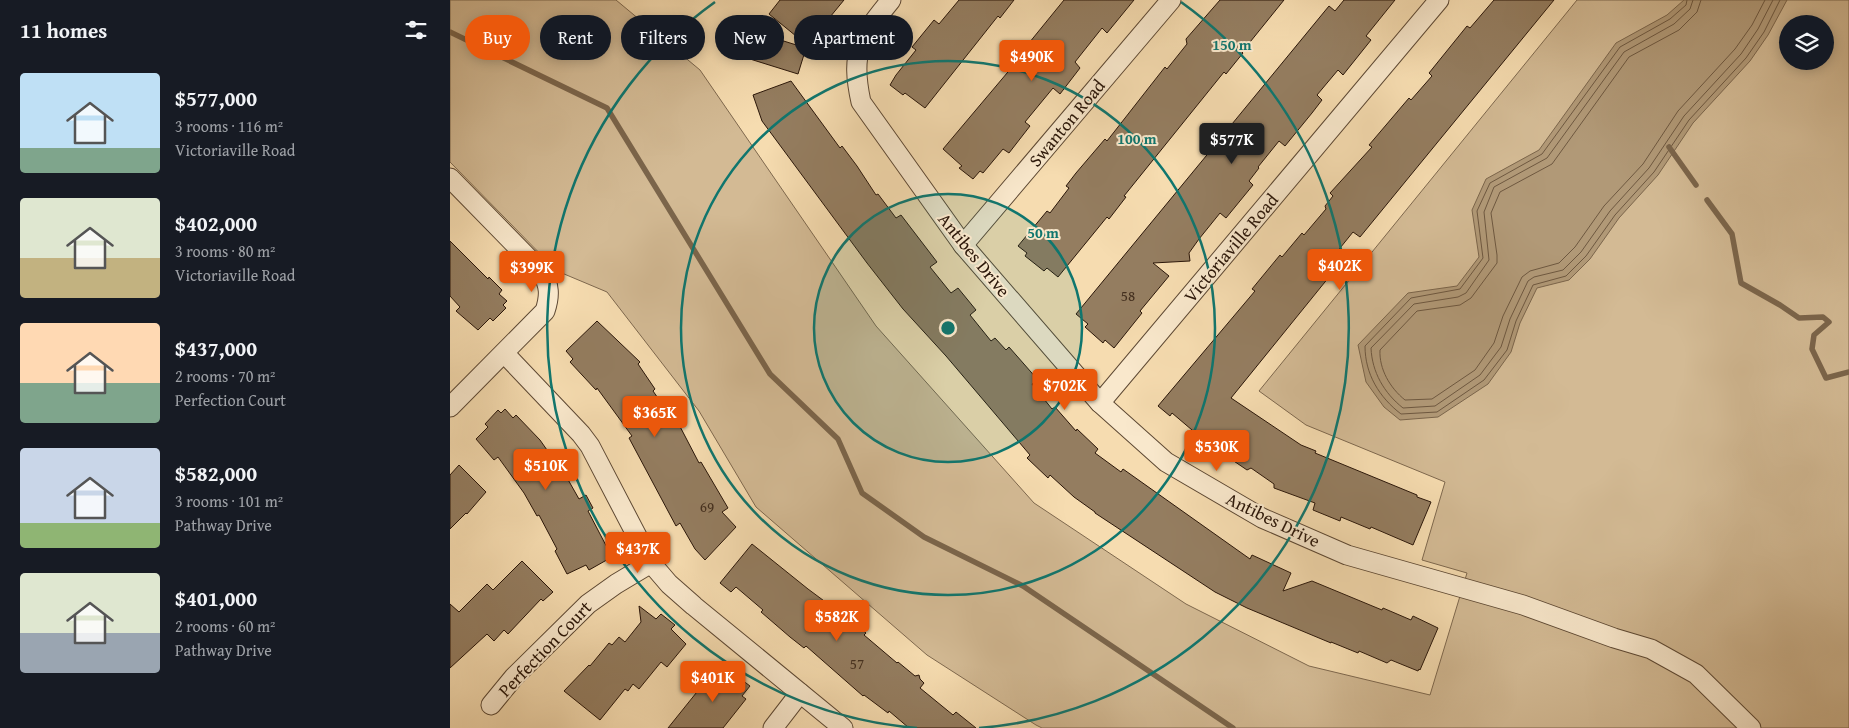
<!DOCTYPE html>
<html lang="en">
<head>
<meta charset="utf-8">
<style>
  :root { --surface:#171b24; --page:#242831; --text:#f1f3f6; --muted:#9ea1a6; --accent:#ea580c }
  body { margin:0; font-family:"Gentium Book Plus",serif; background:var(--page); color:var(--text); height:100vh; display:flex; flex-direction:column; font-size:19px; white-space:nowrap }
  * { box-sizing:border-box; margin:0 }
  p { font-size:16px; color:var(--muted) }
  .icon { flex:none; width:28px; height:28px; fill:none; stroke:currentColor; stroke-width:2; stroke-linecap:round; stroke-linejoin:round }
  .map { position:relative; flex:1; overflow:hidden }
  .sheet { display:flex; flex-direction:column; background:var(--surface); width:450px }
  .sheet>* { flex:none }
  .banner { position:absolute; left:15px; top:15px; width:475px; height:45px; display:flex; gap:10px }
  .tools { position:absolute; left:1329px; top:15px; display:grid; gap:10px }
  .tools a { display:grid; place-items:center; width:55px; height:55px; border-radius:50%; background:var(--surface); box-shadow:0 2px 12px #0003; font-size:25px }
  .price { position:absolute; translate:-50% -42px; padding:0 11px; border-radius:5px; background:var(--accent); color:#fff; font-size:16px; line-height:32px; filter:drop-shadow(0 1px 2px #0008) }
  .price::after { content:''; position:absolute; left:50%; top:30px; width:15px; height:11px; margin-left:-8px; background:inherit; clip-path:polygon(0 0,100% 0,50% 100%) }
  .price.on { background:#222; color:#fff }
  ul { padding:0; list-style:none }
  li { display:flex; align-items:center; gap:15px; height:125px; padding:0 20px }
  li span { display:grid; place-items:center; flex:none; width:140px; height:100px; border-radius:5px; color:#555 }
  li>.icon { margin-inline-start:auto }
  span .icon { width:60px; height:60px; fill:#fffc; stroke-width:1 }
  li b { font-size:21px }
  h2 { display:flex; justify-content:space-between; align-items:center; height:60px; padding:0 20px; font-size:21px }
  .chip { padding:0 18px; border-radius:22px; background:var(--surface); box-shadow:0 2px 12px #0003; font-size:18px; line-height:45px }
  .chip.on { background:var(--accent); color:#fff }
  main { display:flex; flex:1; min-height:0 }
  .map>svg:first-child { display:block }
  .green { fill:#d3ba94; stroke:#7e684e; fill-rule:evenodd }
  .water { fill:#b19977; stroke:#7b654b }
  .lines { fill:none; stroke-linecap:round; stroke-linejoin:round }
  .shore { stroke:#6e5840; stroke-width:1 }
  .stream { stroke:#7b654b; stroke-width:5.5 }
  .building { fill:#947d60; stroke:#2a1609 }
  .minor-casing { stroke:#5d4833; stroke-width:21 }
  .minor { stroke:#f9e8cc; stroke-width:19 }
  .ring { fill:none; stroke:#0f766e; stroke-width:2.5 }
  .labels { text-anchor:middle; stroke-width:4; stroke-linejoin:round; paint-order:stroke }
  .number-label { font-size:15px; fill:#44301f }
  .street-label { font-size:18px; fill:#2a1609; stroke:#f9e8cc }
  .centre { fill:#0f766e; stroke:#f9e8cc; stroke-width:2.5 }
  .ring-label { font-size:15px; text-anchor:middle; font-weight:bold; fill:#0f766e; stroke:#f9e8cc; stroke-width:4; stroke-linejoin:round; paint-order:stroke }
</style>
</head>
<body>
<main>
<section class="sheet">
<h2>11 homes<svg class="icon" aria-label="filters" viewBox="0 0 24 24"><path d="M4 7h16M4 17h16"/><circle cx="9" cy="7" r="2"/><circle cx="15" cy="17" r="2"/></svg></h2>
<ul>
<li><span style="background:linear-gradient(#bfe0f5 75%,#7fa58c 0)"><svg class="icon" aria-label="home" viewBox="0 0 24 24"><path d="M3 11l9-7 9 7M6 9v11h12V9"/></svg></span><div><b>$577,000</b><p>3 rooms · 116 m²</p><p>Victoriaville Road</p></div></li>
<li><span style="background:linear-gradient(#dfe7d0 60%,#c2b280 0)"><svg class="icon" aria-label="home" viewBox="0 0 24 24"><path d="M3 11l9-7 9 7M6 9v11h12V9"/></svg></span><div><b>$402,000</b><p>3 rooms · 80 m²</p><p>Victoriaville Road</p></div></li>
<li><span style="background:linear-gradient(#ffd9b3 60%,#7fa58c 0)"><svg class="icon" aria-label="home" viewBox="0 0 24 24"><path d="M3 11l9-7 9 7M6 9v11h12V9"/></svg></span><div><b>$437,000</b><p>2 rooms · 70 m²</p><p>Perfection Court</p></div></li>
<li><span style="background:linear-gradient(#c9d6e8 75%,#8fb573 0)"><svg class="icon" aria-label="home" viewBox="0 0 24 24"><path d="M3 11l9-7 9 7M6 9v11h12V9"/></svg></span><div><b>$582,000</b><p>3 rooms · 101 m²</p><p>Pathway Drive</p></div></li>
<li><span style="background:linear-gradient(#dfe7d0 60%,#9aa5b1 0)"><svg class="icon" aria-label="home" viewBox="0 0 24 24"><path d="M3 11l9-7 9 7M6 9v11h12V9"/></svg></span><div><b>$401,000</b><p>2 rooms · 60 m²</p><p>Pathway Drive</p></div></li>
</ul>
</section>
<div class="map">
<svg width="1399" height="728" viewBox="0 0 1399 728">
  <rect width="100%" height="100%" fill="#f6dcb0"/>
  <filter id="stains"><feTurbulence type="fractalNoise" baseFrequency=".004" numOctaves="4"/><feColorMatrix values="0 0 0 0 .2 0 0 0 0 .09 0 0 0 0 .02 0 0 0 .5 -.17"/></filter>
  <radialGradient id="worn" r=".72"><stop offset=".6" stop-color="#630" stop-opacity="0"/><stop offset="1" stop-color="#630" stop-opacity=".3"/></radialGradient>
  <!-- green -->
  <path class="green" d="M0,0H166L250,70L426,326L584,503L736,604L859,666L980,695L1017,573L972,560L995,482L856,425L809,391L1127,0H1399V728H592L586,725L477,655L306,507L249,411L157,292L107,271L0,162ZM1338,24H1375V61H1338Z"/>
  <!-- water -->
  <polygon class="water" points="1234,0 1337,0 1318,35 1300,61 1243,123 1208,175 1169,218 1140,259 1119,280 1087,288 1070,323 1061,352 1038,384 988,417 950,420 934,407 916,382 908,345 958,293 1007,286 1029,257 1022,210 1036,179 1089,150 1166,43 1217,15"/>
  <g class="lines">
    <!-- shore -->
    <g class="shore">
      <path d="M1237,0L1236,5L1220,19L1170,47L1092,154L1040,183L1027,211L1033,258L1010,289L961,298L915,346C915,374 929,397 951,414L987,412L1034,380L1057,350L1066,321L1083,285L1116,276L1136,256L1165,215L1204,172L1239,120L1296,58L1314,32L1330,0"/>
      <path d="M1243,0L1240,9L1224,24L1174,52L1097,158L1044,187L1034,212L1039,260L1016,293L1008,297L964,304L921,348C922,372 934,393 953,408L985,406L1030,375L1051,347L1060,319L1078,281L1084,277L1113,270L1131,252L1160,211L1199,168L1234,116L1291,54L1308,29L1323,0"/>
      <path d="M1251,0L1247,12L1229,30L1179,57L1102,164L1050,192L1041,213L1047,255V263L1021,298L1010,305L967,311L930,350C929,369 940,388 955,400L982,399L1025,370L1044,343L1053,316L1072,277L1080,271L1109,263L1125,247L1154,206L1193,164L1228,111L1285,49L1302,25L1315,0"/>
    </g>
    <!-- stream -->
    <g class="stream">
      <polyline points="0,32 157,108 320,374 388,439 412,493 474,537 573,586 783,728"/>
      <polyline points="1219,147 1246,185"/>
      <polyline points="1257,200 1282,234 1291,283 1330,305 1349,318 1373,317 1379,322 1364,335 1362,349 1376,378 1399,372"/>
    </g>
  </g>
  <!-- building -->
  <g class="building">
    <polygon points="330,0 394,0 357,45 319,14"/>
    <polygon points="509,0 564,0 550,18 548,16 475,108 455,93 453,95 440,85 446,75 466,50 462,47 484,20 489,24"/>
    <polygon points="614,0 684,0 657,33 652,28 625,62 630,68 610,94 603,88 575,122 580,126 559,153 553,149 533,173 530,171 523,179 509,168 512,166 493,149 568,60 566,59"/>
    <polygon points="770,0 834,0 792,52 793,53 776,74 774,72 674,196 676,197 659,219 657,217 608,277 597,268 594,271 575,256 577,253 568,246 597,211 600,213 619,188 616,186 626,173 655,139 657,141 715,67 717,69 737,44 736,39"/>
    <polygon points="894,0 945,0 916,36 921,40 893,75 888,70 867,95 872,100 862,113 835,146 829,141 808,167 809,168 799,181 803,185 776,218 770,213 749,239 739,253 740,261 703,263 719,276 690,311 692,313 664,348 655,340 653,343 635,327 638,324 626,314 761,150 764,153 786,126 782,124 879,6 885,11"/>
    <polygon points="1044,0 1104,0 910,237 903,232 882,258 888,263 878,276 879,277 781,398 851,445 866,451 865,453 967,495 967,497 981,502 963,545 921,527 920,529 891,517 890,521 863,510 865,503 824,488 824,484 801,468 797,470 775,455 776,454 742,430 722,413 720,416 708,406 805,291 802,289 830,255 832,257 852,233 854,235 876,209 875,206 883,196 880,193 922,147 919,145 959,98 961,100 982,76 979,73 1017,26 1020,28"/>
    <polygon points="308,33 356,48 348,74 300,59"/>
    <polygon points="341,81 390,148 392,146 407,166 426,195 428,194 446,218 451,215 487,262 480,267 501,293 508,288 526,310 520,315 541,341 545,338 556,350 559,347 588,380 582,384 602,409 605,407 626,431 627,429 648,449 645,453 671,472 673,469 800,559 802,555 841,573 833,591 862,581 932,610 933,608 961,620 963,616 988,628 970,670 969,669 968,671 941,660 937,663 909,651 908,653 881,642 881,643 797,608 765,592 645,513 645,512 624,497 600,475 598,478 577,458 580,455 496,356 453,309 417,263 312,121 303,95"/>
    <polygon points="0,241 38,279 39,277 52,290 49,294 57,301 53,305 56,308 43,321 40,318 28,330 6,311 10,307 0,296"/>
    <polygon points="147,321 190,362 188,364 205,389 203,391 221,417 224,415 249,463 251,462 278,508 272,512 286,527 255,560 245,549 230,523 226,526 179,438 182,436 147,388 146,390 120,362 123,359 116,351"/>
    <polygon points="55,409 63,418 66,415 90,440 111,470 112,469 129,499 136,495 143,508 138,511 162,557 139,570 136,565 117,574 105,551 107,549 89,515 87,516 74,493 48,457 44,460 26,439 38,427 35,424 48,410 51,413"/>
    <polygon points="9,465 36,492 17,514 16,513 0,529 0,475"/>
    <polygon points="302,544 358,589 389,612 390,611 416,633 414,635 447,663 448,662 465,676 469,675 470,679 474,683 470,688 503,715 506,712 526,728 459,728 439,711 438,713 414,695 413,696 356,646 354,648 340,637 311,612 313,610 286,587 281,592 270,583"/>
    <polygon points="72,561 103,592 93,601 91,599 58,634 54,630 44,641 37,634 0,668 0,604 9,612 37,584 43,590"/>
    <polygon points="189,606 206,619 211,614 225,625 221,629 236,644 217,667 211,662 189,689 183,684 178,691 175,689 150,720 114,691 139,665 140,666 159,643 162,645 169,637 175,642 191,622"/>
    <polygon points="267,667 282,676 284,674 300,686 292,696 296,699 273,728 218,728"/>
  </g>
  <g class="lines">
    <!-- minor casing -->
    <g class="minor-casing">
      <g id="minor">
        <path d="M441,0C410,38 400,52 411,102L513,245L650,403L716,462L812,518L897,555L1073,605L1164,638L1201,649L1246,674L1301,728"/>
        <path d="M0,178L91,271C100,285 100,296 95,311L0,407"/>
        <polyline points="513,245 721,0"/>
        <polyline points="55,354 131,434 140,446 201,563 219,584 244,606 393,728"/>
        <polyline points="650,403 989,0"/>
        <polyline points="41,705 64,677 138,604 166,584 201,563"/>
        <polyline points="323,728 350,693"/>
      </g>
    </g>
    <!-- minor -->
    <use href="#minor" class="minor"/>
  </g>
  <!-- distance rings -->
  <circle cx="498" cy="328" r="134" fill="#0f766e" fill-opacity=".12"/>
  <g class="ring">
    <circle cx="498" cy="328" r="134"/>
    <circle cx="498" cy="328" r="267"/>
    <path d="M467 728A401 401 0 0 1 265 2M731 2A401 401 0 0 1 529 728"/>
  </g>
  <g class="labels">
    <!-- number labels -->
    <g class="number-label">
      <text x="678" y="301">58</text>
      <text x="257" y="512">69</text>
      <text x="407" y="669">57</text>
    </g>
    <!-- street labels -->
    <g class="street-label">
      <text transform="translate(617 123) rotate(-50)" y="6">Swanton Road</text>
      <text transform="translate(781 248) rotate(-50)" y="6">Victoriaville Road</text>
      <text transform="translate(524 255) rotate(51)" y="6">Antibes Drive</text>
      <text transform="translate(823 520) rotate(26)" y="6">Antibes Drive</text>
      <text transform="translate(95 649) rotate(-46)" y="6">Perfection Court</text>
    </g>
  </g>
  <circle cx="498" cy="328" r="8" class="centre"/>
  <g class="ring-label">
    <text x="782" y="50">150 m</text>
    <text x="687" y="144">100 m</text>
    <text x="593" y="238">50 m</text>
  </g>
  <rect width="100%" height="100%" filter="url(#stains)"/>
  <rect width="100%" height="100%" fill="url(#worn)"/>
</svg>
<div class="tools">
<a><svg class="icon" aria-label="layers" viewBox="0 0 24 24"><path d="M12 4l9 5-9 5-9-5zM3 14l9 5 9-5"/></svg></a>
</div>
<b class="price" style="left:582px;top:82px">$490K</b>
<b class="price on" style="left:782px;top:165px">$577K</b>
<b class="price" style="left:890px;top:291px">$402K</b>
<b class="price" style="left:82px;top:293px">$399K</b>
<b class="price" style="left:615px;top:411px">$702K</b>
<b class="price" style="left:205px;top:438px">$365K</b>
<b class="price" style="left:767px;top:472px">$530K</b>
<b class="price" style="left:96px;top:491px">$510K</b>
<b class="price" style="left:188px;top:574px">$437K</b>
<b class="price" style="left:387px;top:642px">$582K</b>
<b class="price" style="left:263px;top:703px">$401K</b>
<div class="banner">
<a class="chip on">Buy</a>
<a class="chip">Rent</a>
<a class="chip">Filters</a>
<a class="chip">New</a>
<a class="chip">Apartment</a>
</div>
</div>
</main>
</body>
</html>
